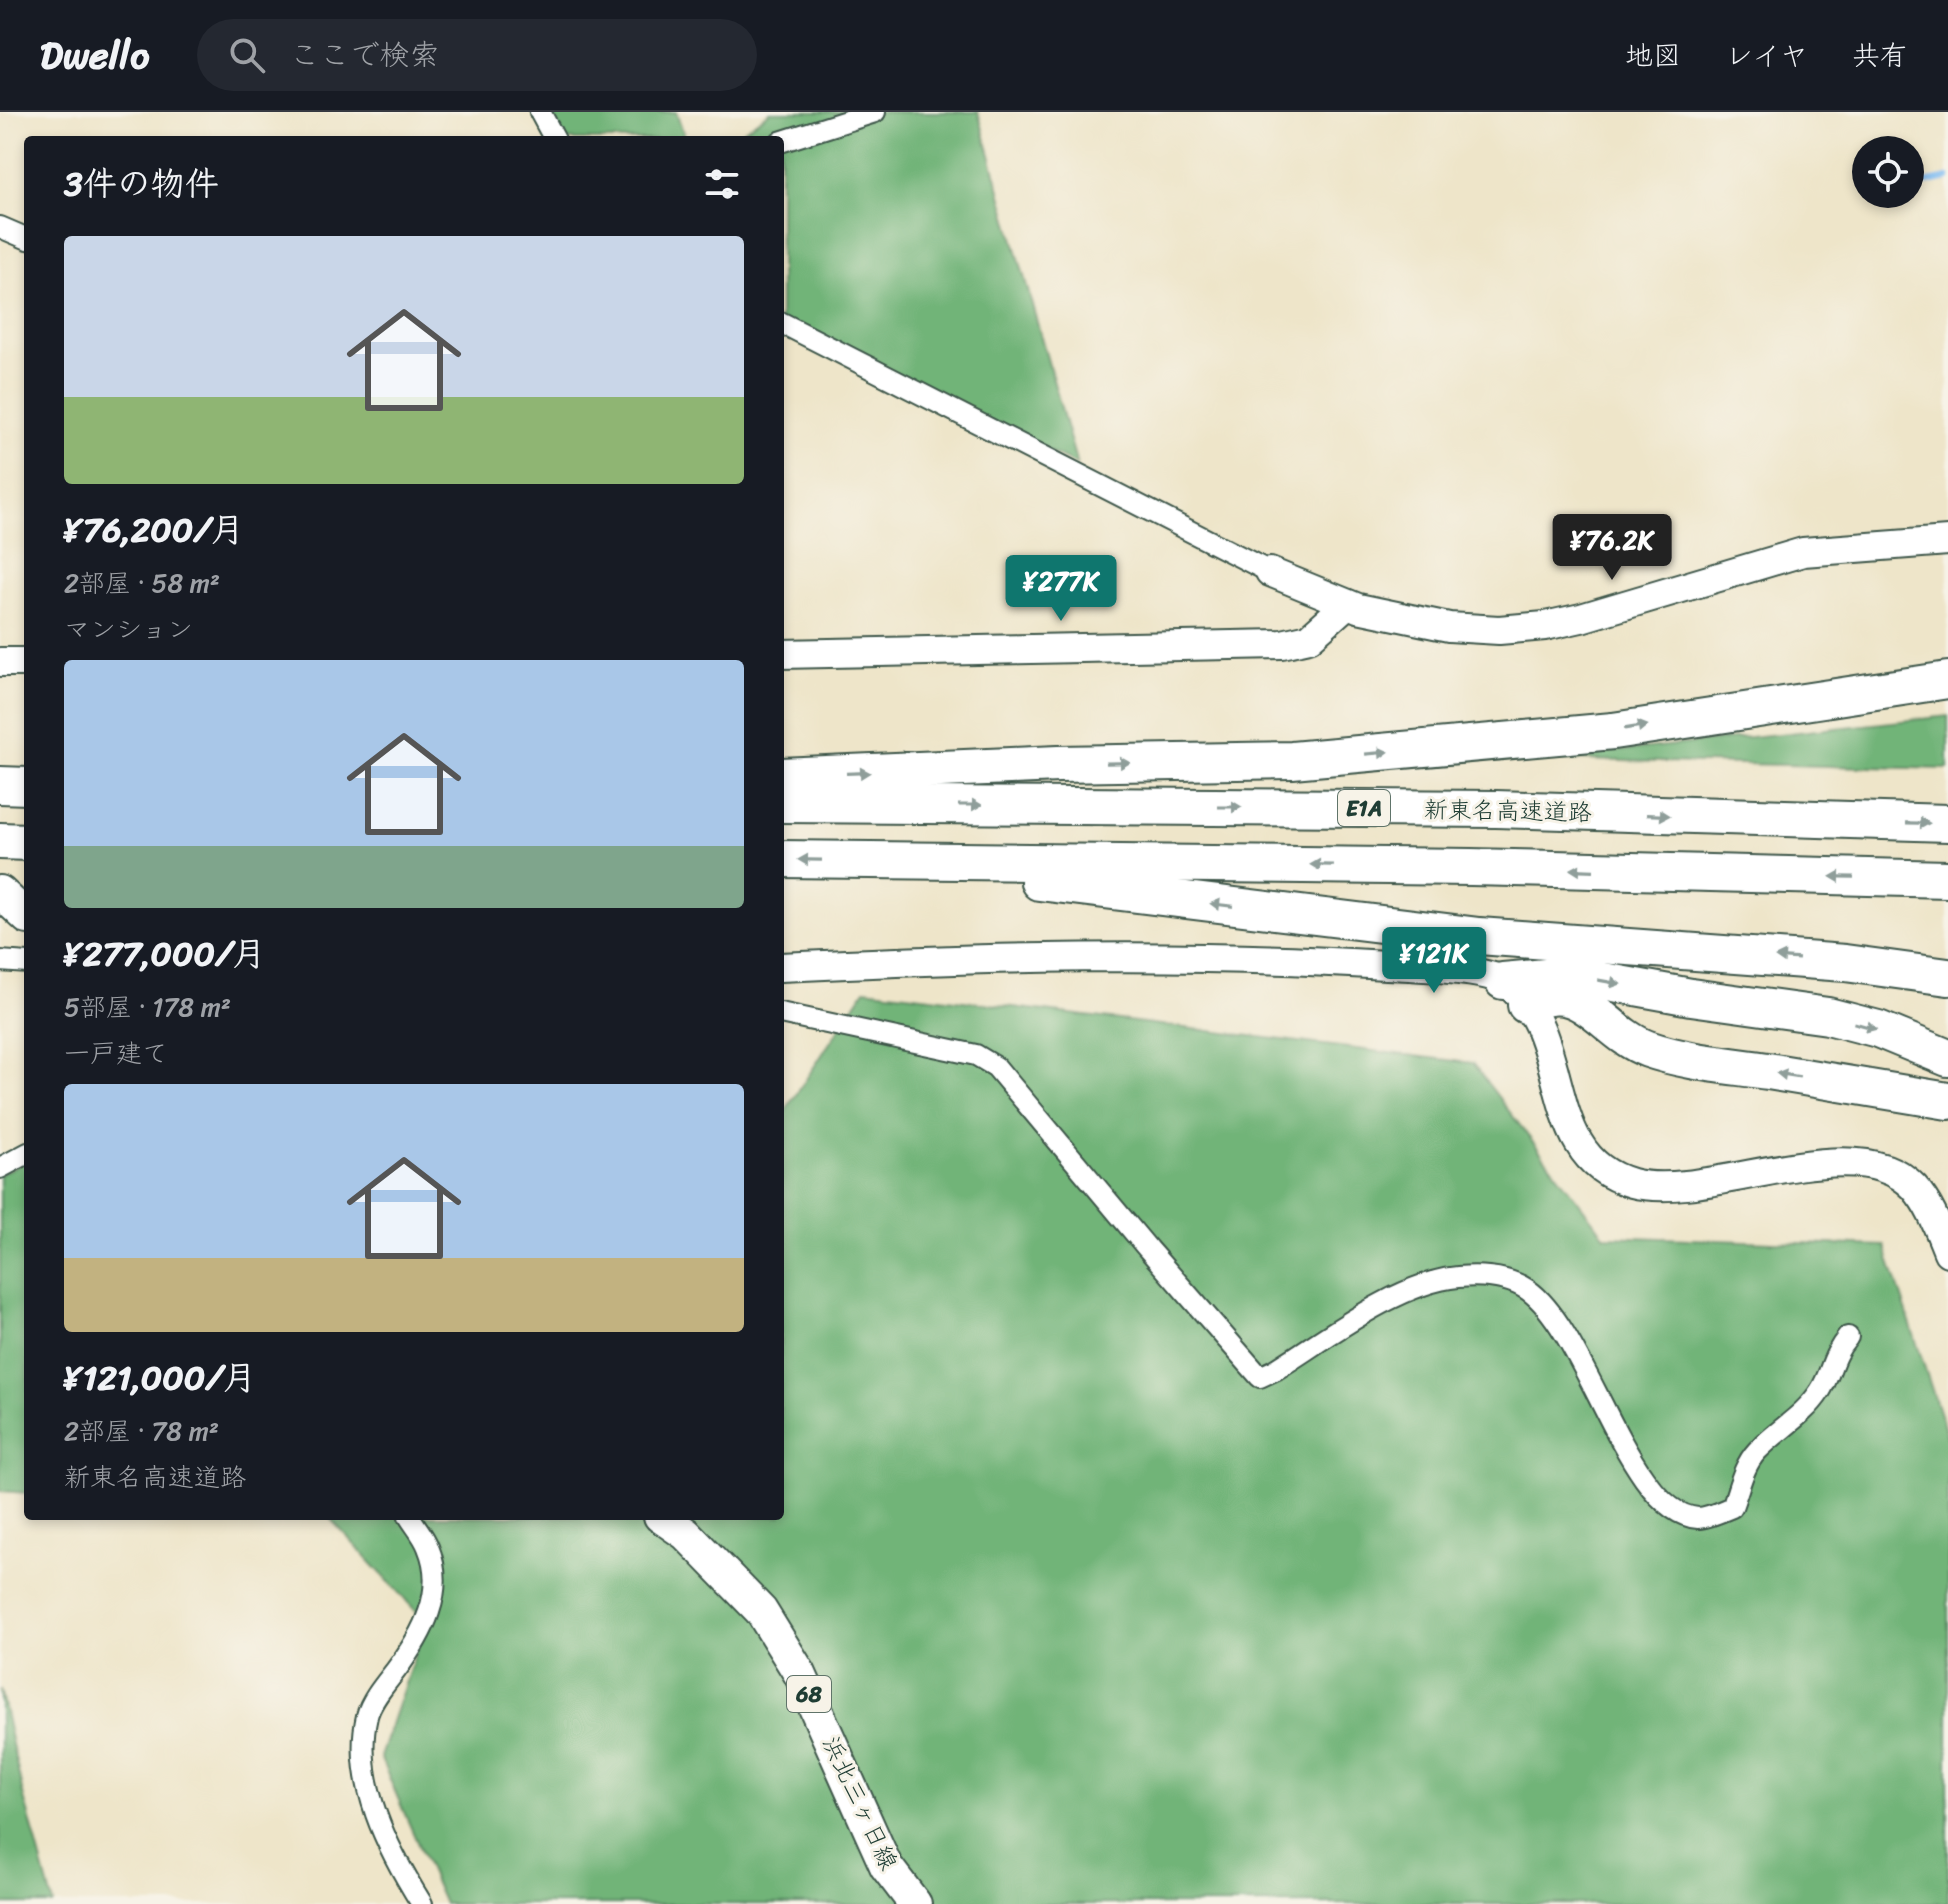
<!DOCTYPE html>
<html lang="ja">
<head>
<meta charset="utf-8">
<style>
  :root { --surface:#171b24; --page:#242831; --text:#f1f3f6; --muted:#9ea1a6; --line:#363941; --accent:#0f766e }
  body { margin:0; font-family:Sriracha,"Klee One",sans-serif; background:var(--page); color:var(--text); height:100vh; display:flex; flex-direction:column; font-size:30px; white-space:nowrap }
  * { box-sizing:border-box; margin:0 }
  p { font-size:26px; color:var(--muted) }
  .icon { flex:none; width:44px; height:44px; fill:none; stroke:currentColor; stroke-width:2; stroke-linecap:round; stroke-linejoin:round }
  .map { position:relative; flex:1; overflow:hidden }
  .sheet { position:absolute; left:24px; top:24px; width:760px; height:1384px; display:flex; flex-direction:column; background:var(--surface); border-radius:8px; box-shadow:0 4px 12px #0003 }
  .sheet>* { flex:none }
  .controls { position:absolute; left:1852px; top:24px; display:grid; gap:16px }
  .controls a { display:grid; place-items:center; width:72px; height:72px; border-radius:50%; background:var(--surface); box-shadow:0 4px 12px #0003; font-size:40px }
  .price { position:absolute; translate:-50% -68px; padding:0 18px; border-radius:8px; background:var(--accent); color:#fff; font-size:26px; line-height:52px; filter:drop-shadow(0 2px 4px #0008) }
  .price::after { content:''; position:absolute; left:50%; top:48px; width:24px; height:18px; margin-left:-12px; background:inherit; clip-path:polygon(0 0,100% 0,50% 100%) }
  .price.selected { background:#222; color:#fff }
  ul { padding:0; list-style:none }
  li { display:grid; align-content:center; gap:16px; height:424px; padding:0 40px }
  li span { display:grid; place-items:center; height:248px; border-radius:8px; color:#555 }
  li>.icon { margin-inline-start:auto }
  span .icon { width:144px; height:144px; fill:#fffc; stroke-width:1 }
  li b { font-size:34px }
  h2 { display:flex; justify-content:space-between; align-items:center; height:96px; padding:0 40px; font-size:34px }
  header { display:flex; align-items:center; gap:48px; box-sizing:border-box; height:112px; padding:0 40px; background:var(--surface); border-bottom:2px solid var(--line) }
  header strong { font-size:38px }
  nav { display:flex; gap:44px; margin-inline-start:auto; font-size:28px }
  .search { width:560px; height:72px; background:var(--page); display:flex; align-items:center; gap:20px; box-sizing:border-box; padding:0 28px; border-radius:44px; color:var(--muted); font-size:30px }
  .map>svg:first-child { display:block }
  .forest { fill:#71b478; stroke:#487856; stroke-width:2 }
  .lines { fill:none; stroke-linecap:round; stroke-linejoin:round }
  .stream { stroke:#80bdf3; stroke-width:6 }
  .street-casing { stroke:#3e564a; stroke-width:24 }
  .secondary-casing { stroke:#3e564a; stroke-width:32 }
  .primary-casing { stroke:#3e564a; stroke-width:36 }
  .highway-casing { stroke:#3e564a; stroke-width:40 }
  .street { stroke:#fff; stroke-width:20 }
  .secondary { stroke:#fff; stroke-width:28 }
  .primary { stroke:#fff; stroke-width:32 }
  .highway { stroke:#fff; stroke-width:36 }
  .oneway { fill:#8f9e9a }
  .labels { text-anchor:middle; stroke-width:6; stroke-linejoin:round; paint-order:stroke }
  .shield { fill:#f7f3e8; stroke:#60746a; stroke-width:2 }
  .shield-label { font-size:22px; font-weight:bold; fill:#1f3d34 }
  .street-label { font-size:24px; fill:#1f3d34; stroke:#f7f3e8 }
</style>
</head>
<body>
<header>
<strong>Dwello</strong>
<div class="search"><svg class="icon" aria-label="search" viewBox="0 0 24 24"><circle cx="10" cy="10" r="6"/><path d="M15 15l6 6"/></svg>ここで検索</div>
<nav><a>地図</a><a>レイヤ</a><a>共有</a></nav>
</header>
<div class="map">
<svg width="1948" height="1792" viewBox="0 0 1948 1792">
  <rect width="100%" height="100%" fill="#f7f3e8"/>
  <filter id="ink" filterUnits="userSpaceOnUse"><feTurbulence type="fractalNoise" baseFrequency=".0125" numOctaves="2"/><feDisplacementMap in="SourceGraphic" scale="16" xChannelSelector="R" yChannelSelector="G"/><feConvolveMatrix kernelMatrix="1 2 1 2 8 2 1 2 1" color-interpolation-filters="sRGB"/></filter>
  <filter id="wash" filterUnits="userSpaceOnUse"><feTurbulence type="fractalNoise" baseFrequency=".006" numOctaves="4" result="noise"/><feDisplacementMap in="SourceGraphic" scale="32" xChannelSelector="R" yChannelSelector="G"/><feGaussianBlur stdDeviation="1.8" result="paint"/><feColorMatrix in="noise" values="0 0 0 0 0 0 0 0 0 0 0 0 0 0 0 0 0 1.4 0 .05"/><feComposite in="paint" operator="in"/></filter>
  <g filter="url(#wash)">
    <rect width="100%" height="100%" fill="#eee5c9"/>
    <!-- forest -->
    <g class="forest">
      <polygon points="552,0 676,0 686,28 563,28"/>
      <polygon points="770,0 978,0 1077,353 780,211 780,28 730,28"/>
      <polygon points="1948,604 1948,657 1544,647"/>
      <polygon points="865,877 1472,951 1605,1124 1885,1134 1948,1327 1948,1792 444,1792 380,1645 426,1510 328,1404 780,1404 780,1007"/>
      <polygon points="28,1048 28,1381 0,1379 0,1062"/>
      <polygon points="0,1577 22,1678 53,1792 0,1792"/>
    </g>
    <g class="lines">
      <!-- stream -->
      <polyline class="stream" points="1910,74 1948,66"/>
    </g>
  </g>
  <g filter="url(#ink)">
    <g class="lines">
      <!-- street casing -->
      <g class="street-casing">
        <g id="street">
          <polyline points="540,0 555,28"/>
          <polyline points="780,30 875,0"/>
          <polyline points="0,115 28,127"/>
          <polyline points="780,210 1270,460"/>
          <polyline points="0,849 28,851"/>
          <path d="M780,901L976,943L996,955L1148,1137L1260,1265L1275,1258C1325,1227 1399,1170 1458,1165C1481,1163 1509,1165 1528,1178C1588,1220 1628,1402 1698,1406C1708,1406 1722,1399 1732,1395C1739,1377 1743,1354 1757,1339C1777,1318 1804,1304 1820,1279C1832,1260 1831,1245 1848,1225"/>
          <polyline points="0,1056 28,1041"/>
          <path d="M409,1404C415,1414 424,1424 428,1435C447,1480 422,1523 396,1558C386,1571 371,1588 367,1604C352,1669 388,1738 422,1792"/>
        </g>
      </g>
      <!-- secondary casing -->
      <g class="secondary-casing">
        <g id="secondary">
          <polyline points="1270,460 1358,496 1449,515 1499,518 1545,514 1581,506 1803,440 1948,429"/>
          <polyline points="780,542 1282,532 1309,526 1347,492"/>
          <polyline points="0,550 28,550"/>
          <path d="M780,855C982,845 1184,840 1386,853C1410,854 1487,857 1505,870C1576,921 1537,1046 1632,1071C1709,1091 1855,1012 1914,1075C1931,1094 1939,1118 1948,1140"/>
        </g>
      </g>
      <!-- primary casing -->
      <g class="primary-casing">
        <g id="primary">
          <polyline points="0,780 28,806"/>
          <polyline points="660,1404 686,1422 761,1499 800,1562 886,1754 915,1792"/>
        </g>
      </g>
      <!-- highway casing -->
      <g class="highway-casing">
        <g id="highway">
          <polyline points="780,664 1058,652 1292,648 1613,619 1948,568"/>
          <polyline points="0,673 28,674"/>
          <polyline points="780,692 1496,697 1948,711"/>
          <polyline points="0,729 28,730"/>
          <polyline points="780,747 1471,755 1948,767"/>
          <polyline points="1039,770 1479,824 1845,851 1948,865"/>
          <polyline points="1503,869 1557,864 1586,866 1691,885 1828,904 1878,917 1948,946"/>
          <path d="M1526,893C1583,863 1601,920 1648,937C1685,950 1728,953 1768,959C1828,969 1888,979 1948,989"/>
        </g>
      </g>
      <!-- street -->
      <use href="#street" class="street"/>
      <!-- secondary -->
      <use href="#secondary" class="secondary"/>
      <!-- primary -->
      <use href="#primary" class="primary"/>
      <!-- highway -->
      <use href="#highway" class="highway"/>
    </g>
    <!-- one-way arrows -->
    <defs><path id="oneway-solid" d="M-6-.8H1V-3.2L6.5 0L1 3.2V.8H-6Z" transform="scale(2)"/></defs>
    <g class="oneway">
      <use href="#oneway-solid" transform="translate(1636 615) rotate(-9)"/>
      <use href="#oneway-solid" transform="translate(1377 641) rotate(-5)"/>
      <use href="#oneway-solid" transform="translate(1118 651) rotate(-1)"/>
      <use href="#oneway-solid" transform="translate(858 661) rotate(-2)"/>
      <use href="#oneway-solid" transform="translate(970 693)"/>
      <use href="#oneway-solid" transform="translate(1230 695)"/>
      <use href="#oneway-solid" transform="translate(1658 703) rotate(2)"/>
      <use href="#oneway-solid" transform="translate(1918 711) rotate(1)"/>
      <use href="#oneway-solid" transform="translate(810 748) rotate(-179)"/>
      <use href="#oneway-solid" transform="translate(1322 753) rotate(-179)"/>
      <use href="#oneway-solid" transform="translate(1582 758) rotate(-178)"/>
      <use href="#oneway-solid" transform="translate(1842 765) rotate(-179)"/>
      <use href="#oneway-solid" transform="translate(1222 793) rotate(-173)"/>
      <use href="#oneway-solid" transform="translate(1787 846) rotate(-176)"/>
      <use href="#oneway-solid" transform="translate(1609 870) rotate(10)"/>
      <use href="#oneway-solid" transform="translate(1865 914) rotate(16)"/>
      <use href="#oneway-solid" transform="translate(1788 963) rotate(-171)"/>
    </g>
  </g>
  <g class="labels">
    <!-- shield labels -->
    <g class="shield">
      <rect x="1338" y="678" width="52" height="36" rx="6"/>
      <rect x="787" y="1564" width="44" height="36" rx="6"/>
    </g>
    <g class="shield-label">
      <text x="1364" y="704">E1A</text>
      <text x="809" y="1590">68</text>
    </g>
    <!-- street labels -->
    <g class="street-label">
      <text transform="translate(1508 699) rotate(1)" y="8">新東名高速道路</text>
      <text transform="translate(860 1691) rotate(65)" y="8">浜北三ヶ日線</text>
    </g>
  </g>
</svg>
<div class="controls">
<a><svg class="icon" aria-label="locate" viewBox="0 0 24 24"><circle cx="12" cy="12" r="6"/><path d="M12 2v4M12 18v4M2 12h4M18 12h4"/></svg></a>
</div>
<b class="price selected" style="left:1612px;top:470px">¥76.2K</b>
<b class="price" style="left:1061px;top:511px">¥277K</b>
<b class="price" style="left:1434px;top:883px">¥121K</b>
<section class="sheet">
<h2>3件の物件<svg class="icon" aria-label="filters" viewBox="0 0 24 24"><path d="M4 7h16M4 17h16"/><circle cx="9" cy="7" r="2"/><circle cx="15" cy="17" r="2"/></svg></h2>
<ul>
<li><span style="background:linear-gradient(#c9d6e8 65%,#8fb573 0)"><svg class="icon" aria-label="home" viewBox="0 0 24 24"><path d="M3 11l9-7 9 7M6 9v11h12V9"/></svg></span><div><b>¥76,200/月</b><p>2部屋 · 58 m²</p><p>マンション</p></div></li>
<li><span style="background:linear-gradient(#a9c7e8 75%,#7fa58c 0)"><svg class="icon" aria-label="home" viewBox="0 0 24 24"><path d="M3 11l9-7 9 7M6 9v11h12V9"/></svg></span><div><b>¥277,000/月</b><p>5部屋 · 178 m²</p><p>一戸建て</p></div></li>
<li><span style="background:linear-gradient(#a9c7e8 70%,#c2b280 0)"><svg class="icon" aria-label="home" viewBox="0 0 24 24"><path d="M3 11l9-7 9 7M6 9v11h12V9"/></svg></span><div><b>¥121,000/月</b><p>2部屋 · 78 m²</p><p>新東名高速道路</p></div></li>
</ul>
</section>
</div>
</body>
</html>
